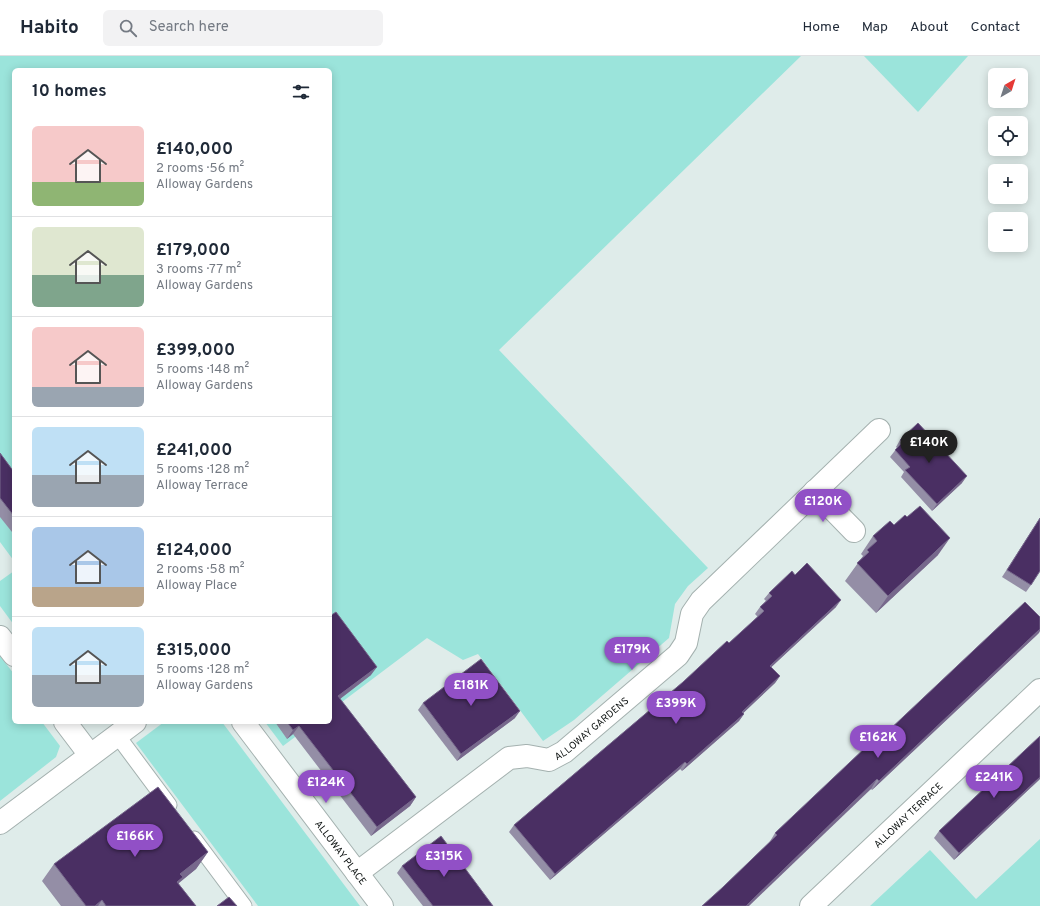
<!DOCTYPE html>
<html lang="en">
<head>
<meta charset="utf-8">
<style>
  :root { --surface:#fff; --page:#f2f2f3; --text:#1f2937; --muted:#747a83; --line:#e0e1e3; --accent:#9150c6 }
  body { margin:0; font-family:Overpass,sans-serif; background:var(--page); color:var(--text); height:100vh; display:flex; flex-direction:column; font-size:15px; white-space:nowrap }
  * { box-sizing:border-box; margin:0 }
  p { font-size:13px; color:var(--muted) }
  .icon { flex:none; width:22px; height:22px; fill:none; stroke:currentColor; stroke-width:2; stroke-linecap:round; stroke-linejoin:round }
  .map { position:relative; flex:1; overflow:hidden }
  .panel { position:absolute; left:12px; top:12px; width:320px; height:656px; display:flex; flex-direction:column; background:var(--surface); border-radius:6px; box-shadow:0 2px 10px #0003 }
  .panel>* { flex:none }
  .needle { width:26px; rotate:39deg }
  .tools { position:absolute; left:988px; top:12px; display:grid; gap:8px }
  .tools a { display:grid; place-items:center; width:40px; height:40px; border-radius:6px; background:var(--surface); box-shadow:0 2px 10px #0003; font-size:20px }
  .price { position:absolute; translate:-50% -34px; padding:0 9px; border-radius:14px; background:var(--accent); color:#fff; font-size:13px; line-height:26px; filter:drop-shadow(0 1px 2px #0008) }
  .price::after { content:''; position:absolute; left:50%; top:24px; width:12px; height:9px; margin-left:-6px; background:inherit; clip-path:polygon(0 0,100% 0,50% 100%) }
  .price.on { background:#222; color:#fff }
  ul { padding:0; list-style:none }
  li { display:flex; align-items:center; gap:12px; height:100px; padding:0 20px }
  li+li { border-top:1px solid var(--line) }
  li span { display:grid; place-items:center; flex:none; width:112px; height:80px; border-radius:6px; color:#555 }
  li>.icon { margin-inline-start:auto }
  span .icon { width:48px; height:48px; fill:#fffc; stroke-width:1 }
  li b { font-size:17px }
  h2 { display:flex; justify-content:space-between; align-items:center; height:48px; padding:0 20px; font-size:17px }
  header { display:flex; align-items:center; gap:24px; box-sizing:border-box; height:56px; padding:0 20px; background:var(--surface); border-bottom:1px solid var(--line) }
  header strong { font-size:19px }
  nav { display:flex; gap:22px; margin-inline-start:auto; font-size:14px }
  .search { width:280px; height:36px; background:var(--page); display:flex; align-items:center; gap:10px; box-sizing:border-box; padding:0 14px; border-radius:6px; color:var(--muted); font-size:15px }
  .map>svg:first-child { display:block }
  .green { fill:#9be4db }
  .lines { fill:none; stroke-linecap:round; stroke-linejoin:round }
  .service-casing { stroke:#a4b1af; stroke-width:17 }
  .minor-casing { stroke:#a4b1af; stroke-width:24 }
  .service { stroke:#fff; stroke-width:15 }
  .minor { stroke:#fff; stroke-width:22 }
  .wall { fill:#948ea6 }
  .shaded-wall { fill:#77688c }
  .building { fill:#4a2f63; stroke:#77688c }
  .labels { text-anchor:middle; stroke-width:4; stroke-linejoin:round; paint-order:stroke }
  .street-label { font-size:10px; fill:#0c1110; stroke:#ecfaf8 }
</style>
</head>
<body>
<header>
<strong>Habito</strong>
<div class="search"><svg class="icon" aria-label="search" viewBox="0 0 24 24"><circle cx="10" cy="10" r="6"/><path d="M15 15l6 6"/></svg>Search here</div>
<nav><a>Home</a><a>Map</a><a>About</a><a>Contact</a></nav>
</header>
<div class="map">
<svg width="1040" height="850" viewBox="0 0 1040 850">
  <rect width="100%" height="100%" fill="#dfecea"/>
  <!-- green -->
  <g class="green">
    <polygon points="0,0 801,0 499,294 708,512 688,530 675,548 669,582 574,664 543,685 478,598 463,604 427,582 330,655 330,14 14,14 14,505 0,486"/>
    <polygon points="864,0 968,0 918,56"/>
    <polygon points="14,515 14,569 0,550 0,525"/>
    <polygon points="0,600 14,618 14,666 42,666 60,690 56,701 0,745"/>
    <polygon points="164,666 222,666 360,850 258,850 136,687"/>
    <polygon points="265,666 315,666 283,690"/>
    <polygon points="1040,783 1040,850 870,850 930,794 976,843"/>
  </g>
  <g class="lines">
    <!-- service casing -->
    <g class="service-casing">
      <g id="service">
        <polyline points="117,679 169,749"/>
        <polyline points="194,783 244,850"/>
      </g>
    </g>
    <!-- minor casing -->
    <g class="minor-casing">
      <g id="minor">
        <polyline points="815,435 854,475"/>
        <polyline points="0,581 14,599"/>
        <polyline points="65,666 90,699"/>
        <path id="s1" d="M243,666L382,850"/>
        <polyline points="0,767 135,666"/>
        <path id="s2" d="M357,817L509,702L527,700L549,704L564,696L678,599L686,587L692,558L701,545L879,374"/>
        <path id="s3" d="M811,850L1040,634"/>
      </g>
    </g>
    <!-- service -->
    <use href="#service" class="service"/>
    <!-- minor -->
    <use href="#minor" class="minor"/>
  </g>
  <!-- wall -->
  <g class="wall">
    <polygon points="900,384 962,427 932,455 901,421 904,416 890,401 897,392 896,391"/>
    <polygon points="0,397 14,416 14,475 12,476 0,461"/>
    <polygon points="1040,462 1031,529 1026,536 1002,521"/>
    <polygon points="873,480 938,499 876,557 845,525 863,500 861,498"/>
    <polygon points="795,519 836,551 771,611 780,620 775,627 743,657 744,658 739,665 682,715 680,713 550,824 509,776 514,769 729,587 758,561 755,558 760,551 766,545 764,543 769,537"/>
    <polygon points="330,560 371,619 340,643 416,741 410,750 371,780 293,678 287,683 275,666 330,666"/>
    <polygon points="1039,577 872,734 871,733 723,831 769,787 775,777 869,693"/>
    <polygon points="423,647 515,662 457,705 418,654"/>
    <polygon points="1040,723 954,804 934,782 939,775"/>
    <polygon points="208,796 196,813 178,827 196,850 61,850 42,825 54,808"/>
    <polygon points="402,810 493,850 423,850 397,817"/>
  </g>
  <!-- shaded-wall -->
  <g class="shaded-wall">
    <polygon points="967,420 962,427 932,455 937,448"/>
    <polygon points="950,482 938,499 876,557 888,540"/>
    <polygon points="841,544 836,551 765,617 770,610"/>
    <polygon points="1040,573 1040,575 1039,577 872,734 879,725"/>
    <polygon points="377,611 371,619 332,649 338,640"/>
    <polygon points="780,620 775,627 737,663 742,656"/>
    <polygon points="520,655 515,662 457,705 461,698"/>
    <polygon points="744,658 739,665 682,715 687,708"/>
    <polygon points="299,670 293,678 287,683 293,674"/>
    <polygon points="685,706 680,713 550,824 555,818"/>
    <polygon points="1040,721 1040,723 954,804 959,797"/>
    <polygon points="877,723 871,733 749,850 746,850"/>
    <polygon points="416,741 410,750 371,780 377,771"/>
    <polygon points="208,796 196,813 179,827 171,838 180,818"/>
    <polygon points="102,844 98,850 95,850"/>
  </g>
  <!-- building -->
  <g class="building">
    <polygon points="918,367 967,420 937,448 905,414 910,411 895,394 903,386 900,384"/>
    <polygon points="0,397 14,416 14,460 0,442"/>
    <polygon points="920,450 950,482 888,540 857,507 869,496 867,494 877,485 873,480 882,472 890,465 894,469 905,459 907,461"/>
    <polygon points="1040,462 1040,515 1031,529 1007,514"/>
    <polygon points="807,507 841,544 770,610 780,620 742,656 744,658 687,708 685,706 555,818 514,769 683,626 727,585 729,587 764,555 760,551 772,540 769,537 792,515 795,519"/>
    <polygon points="1025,546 1040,561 1040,573 879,725 877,723 746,850 702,850 723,831 777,779 775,777 867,690 869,693"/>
    <polygon points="336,556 377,611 338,640 416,741 377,771 299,670 293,674 287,666 330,666 330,560"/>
    <polygon points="481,603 520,655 461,698 423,647"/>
    <polygon points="1040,680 1040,721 959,797 939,775"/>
    <polygon points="158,731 208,796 180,818 183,821 177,826 196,850 106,850 102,844 95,850 86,850 54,808"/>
    <polygon points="441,780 493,850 433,850 402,810"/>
    <polygon points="229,841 237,850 217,850"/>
  </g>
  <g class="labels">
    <!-- street labels -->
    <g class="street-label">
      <text dy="4" stroke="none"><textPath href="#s2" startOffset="284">ALLOWAY GARDENS</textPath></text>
      <text dy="4" stroke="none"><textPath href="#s3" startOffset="133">ALLOWAY TERRACE</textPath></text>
      <text dy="4" stroke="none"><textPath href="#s1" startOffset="163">ALLOWAY PLACE</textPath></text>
    </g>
  </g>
</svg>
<div class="tools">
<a><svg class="needle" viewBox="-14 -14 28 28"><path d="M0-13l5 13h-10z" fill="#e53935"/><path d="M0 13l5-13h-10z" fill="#747a83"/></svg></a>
<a><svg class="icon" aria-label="locate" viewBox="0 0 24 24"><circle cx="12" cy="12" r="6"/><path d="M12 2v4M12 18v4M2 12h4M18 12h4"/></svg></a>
<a>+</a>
<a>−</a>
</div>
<b class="price on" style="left:929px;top:408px">£140K</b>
<b class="price" style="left:823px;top:467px">£120K</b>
<b class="price" style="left:632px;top:615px">£179K</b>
<b class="price" style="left:471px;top:651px">£181K</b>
<b class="price" style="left:676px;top:669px">£399K</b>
<b class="price" style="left:878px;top:703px">£162K</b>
<b class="price" style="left:994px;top:743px">£241K</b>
<b class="price" style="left:326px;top:748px">£124K</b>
<b class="price" style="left:135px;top:802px">£166K</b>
<b class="price" style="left:444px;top:822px">£315K</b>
<section class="panel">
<h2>10 homes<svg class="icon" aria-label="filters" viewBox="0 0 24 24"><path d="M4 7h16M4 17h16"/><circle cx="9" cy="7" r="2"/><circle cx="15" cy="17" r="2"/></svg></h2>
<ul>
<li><span style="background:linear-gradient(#f6c9c9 70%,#8fb573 0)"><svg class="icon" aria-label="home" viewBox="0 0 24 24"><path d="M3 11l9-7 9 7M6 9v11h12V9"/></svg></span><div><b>£140,000</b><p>2 rooms · 56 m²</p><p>Alloway Gardens</p></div></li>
<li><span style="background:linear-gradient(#dfe7d0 60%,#7fa58c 0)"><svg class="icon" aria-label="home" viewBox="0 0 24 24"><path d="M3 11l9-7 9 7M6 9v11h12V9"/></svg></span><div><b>£179,000</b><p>3 rooms · 77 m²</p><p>Alloway Gardens</p></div></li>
<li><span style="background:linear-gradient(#f6c9c9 75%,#9aa5b1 0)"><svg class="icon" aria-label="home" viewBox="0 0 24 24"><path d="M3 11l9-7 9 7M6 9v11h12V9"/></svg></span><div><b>£399,000</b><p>5 rooms · 148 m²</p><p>Alloway Gardens</p></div></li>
<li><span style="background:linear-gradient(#bfe0f5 60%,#9aa5b1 0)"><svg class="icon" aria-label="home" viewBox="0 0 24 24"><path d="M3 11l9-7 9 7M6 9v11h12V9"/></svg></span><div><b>£241,000</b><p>5 rooms · 128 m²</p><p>Alloway Terrace</p></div></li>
<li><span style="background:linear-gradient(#a9c7e8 75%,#b9a48a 0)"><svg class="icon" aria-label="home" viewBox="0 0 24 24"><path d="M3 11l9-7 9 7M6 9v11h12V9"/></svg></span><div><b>£124,000</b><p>2 rooms · 58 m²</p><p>Alloway Place</p></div></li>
<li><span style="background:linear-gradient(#bfe0f5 60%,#9aa5b1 0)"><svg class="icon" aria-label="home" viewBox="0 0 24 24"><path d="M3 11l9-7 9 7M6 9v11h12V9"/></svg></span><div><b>£315,000</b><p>5 rooms · 128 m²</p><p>Alloway Gardens</p></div></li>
</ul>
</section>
</div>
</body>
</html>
